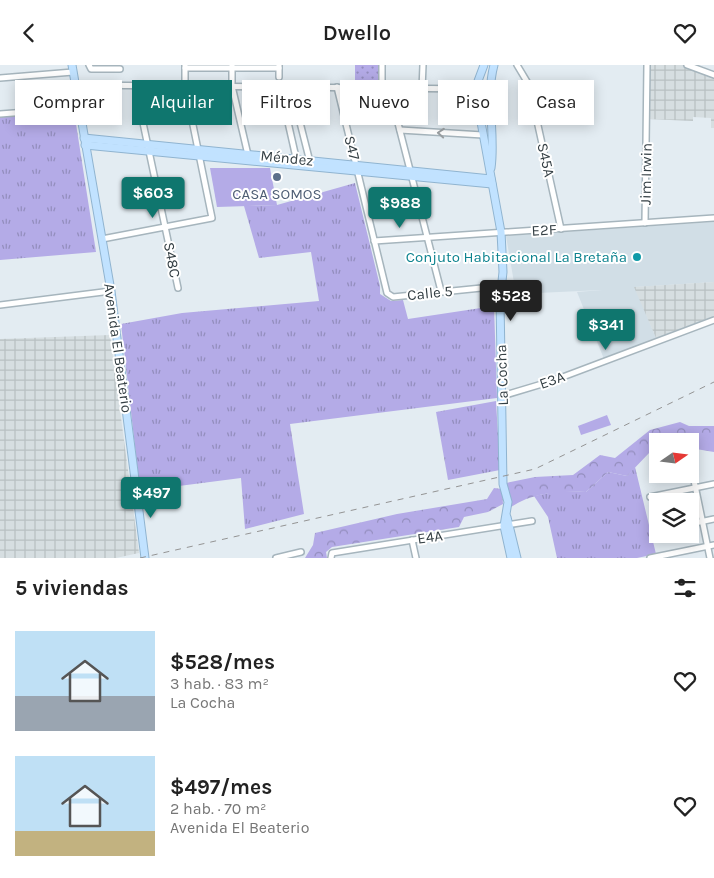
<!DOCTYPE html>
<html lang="es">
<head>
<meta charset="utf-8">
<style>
  :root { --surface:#fff; --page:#f2f2f2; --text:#222; --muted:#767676; --accent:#0f766e }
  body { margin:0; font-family:Karla,sans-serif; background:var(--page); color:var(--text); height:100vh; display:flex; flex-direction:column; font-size:19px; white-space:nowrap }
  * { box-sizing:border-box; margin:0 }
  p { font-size:16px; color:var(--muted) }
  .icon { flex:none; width:28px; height:28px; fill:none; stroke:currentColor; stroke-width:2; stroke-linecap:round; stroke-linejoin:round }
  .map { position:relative; height:493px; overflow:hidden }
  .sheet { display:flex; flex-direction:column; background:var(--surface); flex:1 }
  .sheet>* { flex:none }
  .banner { position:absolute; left:15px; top:15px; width:685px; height:45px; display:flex; gap:10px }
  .needle { width:32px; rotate:76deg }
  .controls { position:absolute; left:649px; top:368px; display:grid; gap:10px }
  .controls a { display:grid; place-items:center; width:50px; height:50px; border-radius:0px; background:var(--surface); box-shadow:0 2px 12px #0003; font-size:25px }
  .price { position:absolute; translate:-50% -42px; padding:0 11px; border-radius:5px; background:var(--accent); color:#fff; font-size:16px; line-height:32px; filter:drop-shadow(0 1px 2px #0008) }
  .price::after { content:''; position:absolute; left:50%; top:30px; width:15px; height:11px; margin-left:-8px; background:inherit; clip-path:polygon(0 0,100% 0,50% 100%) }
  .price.active { background:#222; color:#fff }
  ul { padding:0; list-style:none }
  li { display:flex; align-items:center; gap:15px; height:125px; padding:0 15px }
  li span { display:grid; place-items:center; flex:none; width:140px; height:100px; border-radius:0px; color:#555 }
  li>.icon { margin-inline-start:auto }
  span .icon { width:60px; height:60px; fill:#fffc; stroke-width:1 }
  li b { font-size:21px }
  h2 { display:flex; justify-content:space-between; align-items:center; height:60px; padding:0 15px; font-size:21px }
  .tag { padding:0 18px; border-radius:0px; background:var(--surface); box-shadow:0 2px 12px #0003; font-size:18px; line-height:45px }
  .tag.active { background:var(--accent); color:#fff }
  header { display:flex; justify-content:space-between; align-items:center; height:65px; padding:0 15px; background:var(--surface); font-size:22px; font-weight:600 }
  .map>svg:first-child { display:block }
  .residential { fill:#d1dee6 }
  .industrial { fill:url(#industrial-grid) }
  .grass { fill:url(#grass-tufts) }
  .forest { fill:url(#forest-crowns) }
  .park { fill:url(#park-dots) }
  .pitch { fill:#b4abe7 }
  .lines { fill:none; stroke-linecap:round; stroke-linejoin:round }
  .street-casing { stroke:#a6b5bd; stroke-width:8 }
  .secondary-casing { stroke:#90b4d0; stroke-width:9 }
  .street { stroke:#fff; stroke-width:5 }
  .secondary { stroke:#c1e2ff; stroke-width:7 }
  .rail { stroke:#949494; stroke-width:1; stroke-dasharray:6 6; stroke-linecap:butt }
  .oneway { stroke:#9a9fa2 }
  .service-dot { fill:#5c6f8a; stroke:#fff; stroke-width:2 }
  .culture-dot { fill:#0f9aa8; stroke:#fff; stroke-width:2 }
  .labels { text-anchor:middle; stroke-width:4; stroke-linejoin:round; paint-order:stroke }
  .street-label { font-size:15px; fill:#343f44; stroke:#fff }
  .service-label { font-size:15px; fill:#4e5e75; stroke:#fff }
  .culture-label { font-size:15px; fill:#0d838f; stroke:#fff; text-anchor:end }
</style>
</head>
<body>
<header><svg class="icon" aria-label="back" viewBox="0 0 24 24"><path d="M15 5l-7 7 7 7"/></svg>Dwello<svg class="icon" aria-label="heart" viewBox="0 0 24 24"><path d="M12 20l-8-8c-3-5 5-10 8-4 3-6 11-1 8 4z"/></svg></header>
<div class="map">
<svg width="714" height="493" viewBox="0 0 714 493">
  <defs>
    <pattern id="industrial-grid" width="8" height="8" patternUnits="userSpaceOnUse" patternTransform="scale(1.25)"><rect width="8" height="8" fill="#d6dee1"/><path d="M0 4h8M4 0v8" fill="none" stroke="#b8c0c2"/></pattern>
    <pattern id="grass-tufts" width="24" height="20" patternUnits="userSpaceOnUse" patternTransform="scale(1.25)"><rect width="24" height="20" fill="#b4abe7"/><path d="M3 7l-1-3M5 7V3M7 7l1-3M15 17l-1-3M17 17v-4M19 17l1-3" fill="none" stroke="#938dbd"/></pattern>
    <pattern id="forest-crowns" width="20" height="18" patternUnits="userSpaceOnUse" patternTransform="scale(1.25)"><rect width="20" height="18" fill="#b4abe7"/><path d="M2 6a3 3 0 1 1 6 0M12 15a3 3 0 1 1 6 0" fill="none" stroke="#938dbd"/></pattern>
    <pattern id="park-dots" width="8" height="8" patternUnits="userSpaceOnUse" patternTransform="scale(1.25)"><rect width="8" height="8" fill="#b4abe7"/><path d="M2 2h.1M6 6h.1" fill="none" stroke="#938dbd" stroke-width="1.8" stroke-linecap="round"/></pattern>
  </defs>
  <rect width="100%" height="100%" fill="#e3ecf2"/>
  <!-- residential -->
  <polygon class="residential" points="714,157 714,217 635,222 656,273 604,294 577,227 602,225 516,229 506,171"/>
  <!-- industrial -->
  <g class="industrial">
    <polygon points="647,0 687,0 714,10 714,63 711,63 711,53 693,52 693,56 647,54"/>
    <polygon points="714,217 714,251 656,273 634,222"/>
    <polygon points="110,270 139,488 116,493 0,493 0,274"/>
  </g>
  <!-- grass -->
  <g class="grass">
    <polygon points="74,46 96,187 0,195 0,52"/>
    <polygon points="355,118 380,221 380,229 391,236 403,235 408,254 494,241 497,333 290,359 304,449 245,464 241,413 140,426 121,259 182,248 319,236 311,187 259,193 244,141 277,140"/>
    <polygon points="496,336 500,405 448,415 436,347"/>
    <polygon points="635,402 656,489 637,493 557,493 548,452 534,431 558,426 586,427 608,407 627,411"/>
  </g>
  <!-- forest -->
  <g class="forest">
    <path d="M680,357L689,361H714V387L690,383V376H658L657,386L650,387L627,411L608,407L586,427C559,426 534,427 511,442L506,418L535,412L573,410L600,390L615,393L650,365Z"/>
    <polygon points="494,423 502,424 503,439 488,447 464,452 459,462 332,482 326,487 327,493 305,493 313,480 315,468 397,449 487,434"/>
  </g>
  <!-- park -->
  <rect class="park" x="355" y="0" width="25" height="19"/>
  <!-- pitch -->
  <g class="pitch">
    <polygon points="270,103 277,140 217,142 210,103"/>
    <polygon points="607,350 611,360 581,370 578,361"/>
  </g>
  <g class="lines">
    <!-- street casing -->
    <g class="street-casing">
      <g id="street">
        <polyline points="89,0 91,4 120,4"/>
        <polyline points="232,0 232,21 248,90"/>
        <polyline points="517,0 529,20 561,164"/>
        <polyline points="687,0 714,10"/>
        <polyline points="185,3 279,3"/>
        <polyline points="279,12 279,0"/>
        <polyline points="0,13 73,7"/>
        <polyline points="75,20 475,24"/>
        <polyline points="135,20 178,223"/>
        <polyline points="280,22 297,97"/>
        <polyline points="291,22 310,97"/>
        <polyline points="337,22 387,228 393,232 501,221"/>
        <polyline points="382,23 382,0"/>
        <polyline points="389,23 441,226"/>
        <polyline points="422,24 423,0"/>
        <polyline points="0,49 79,43"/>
        <polyline points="537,54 565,51 568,48 568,34 564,25"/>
        <polyline points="400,65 483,70"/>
        <polyline points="645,158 647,0"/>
        <polyline points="102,174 212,153 185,21 185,0"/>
        <polyline points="374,176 714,153"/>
        <polyline points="0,240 111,226"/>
        <polyline points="502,331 552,316 714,255"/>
        <polyline points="690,396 710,493"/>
        <polyline points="650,432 714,419"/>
        <polyline points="690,459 714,454"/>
        <polyline points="412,475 416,493"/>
        <polyline points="276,493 301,487"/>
        <polyline points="331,493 332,488 532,456"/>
        <polyline points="650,493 714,480"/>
      </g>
    </g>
    <!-- secondary casing -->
    <g class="secondary-casing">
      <g id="secondary">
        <polyline points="72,0 111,226 145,493"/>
        <polyline points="484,0 475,24 501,167 503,207 500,234 503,419 508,437 504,461 511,493"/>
        <polyline points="84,73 491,114"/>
        <polyline points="85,80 492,119"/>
        <path d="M491,103C496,69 485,33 494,0"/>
        <polyline points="507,452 517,493"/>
      </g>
    </g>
    <!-- street -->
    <use href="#street" class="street"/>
    <!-- secondary -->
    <use href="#secondary" class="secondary"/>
    <!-- rail -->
    <polyline class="rail" points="140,493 535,404 714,317"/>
  </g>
  <!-- one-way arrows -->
  <defs><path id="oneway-chevron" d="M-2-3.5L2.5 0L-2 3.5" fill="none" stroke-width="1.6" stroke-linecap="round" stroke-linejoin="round" transform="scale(1.25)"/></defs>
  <use class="oneway" href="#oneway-chevron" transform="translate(441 68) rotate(-176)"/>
  <!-- markers -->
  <circle class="service-dot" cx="277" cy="112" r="5"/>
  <circle class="culture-dot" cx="637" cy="192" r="5"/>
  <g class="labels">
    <!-- street labels -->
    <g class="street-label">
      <text transform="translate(352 83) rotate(76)" y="5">S47</text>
      <text transform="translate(287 93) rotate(6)" y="5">Méndez</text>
      <text transform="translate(546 95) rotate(77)" y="5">S45A</text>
      <text transform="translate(646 109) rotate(-89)" y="5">Jim Irwin</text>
      <text transform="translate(544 165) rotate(-3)" y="5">E2F</text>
      <text transform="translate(172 195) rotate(79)" y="5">S48C</text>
      <text transform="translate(430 228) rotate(-6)" y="5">Calle 5</text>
      <text transform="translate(118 283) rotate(82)" y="5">Avenida El Beaterio</text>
      <text transform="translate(502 310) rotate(-92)" y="5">La Cocha</text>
      <text transform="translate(552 315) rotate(-19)" y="5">E3A</text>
      <text transform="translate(430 472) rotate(-8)" y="5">E4A</text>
    </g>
    <!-- service labels -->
    <g class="service-label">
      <text x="277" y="134">CASA SOMOS</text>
    </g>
    <!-- culture labels -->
    <g class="culture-label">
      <text x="627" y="197">Conjuto Habitacional La Bretaña</text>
    </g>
  </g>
</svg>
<div class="controls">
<a><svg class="needle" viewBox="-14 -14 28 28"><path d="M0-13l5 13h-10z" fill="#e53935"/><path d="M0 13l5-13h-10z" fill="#767676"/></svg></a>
<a><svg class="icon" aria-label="layers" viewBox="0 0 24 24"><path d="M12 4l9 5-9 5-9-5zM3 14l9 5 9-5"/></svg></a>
</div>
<b class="price" style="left:153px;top:154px">$603</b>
<b class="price" style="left:400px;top:164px">$988</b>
<b class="price active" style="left:511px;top:257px">$528</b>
<b class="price" style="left:606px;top:286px">$341</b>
<b class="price" style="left:151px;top:454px">$497</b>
<div class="banner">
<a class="tag">Comprar</a>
<a class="tag active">Alquilar</a>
<a class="tag">Filtros</a>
<a class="tag">Nuevo</a>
<a class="tag">Piso</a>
<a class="tag">Casa</a>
</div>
</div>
<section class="sheet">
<h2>5 viviendas<svg class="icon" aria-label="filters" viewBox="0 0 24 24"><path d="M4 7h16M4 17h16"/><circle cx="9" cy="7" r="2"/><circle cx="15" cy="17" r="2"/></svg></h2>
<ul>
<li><span style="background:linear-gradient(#bfe0f5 65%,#9aa5b1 0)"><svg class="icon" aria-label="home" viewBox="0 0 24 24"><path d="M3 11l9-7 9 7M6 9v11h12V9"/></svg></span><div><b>$528/mes</b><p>3 hab. · 83 m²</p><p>La Cocha</p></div><svg class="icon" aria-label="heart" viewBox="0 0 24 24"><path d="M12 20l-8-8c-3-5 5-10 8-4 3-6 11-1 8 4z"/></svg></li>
<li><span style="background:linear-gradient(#bfe0f5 75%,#c2b280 0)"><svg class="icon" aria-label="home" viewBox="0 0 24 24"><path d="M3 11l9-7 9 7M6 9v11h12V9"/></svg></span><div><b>$497/mes</b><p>2 hab. · 70 m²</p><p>Avenida El Beaterio</p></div><svg class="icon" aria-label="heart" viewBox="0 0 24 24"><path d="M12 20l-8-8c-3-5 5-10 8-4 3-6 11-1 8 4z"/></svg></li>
</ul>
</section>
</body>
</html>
